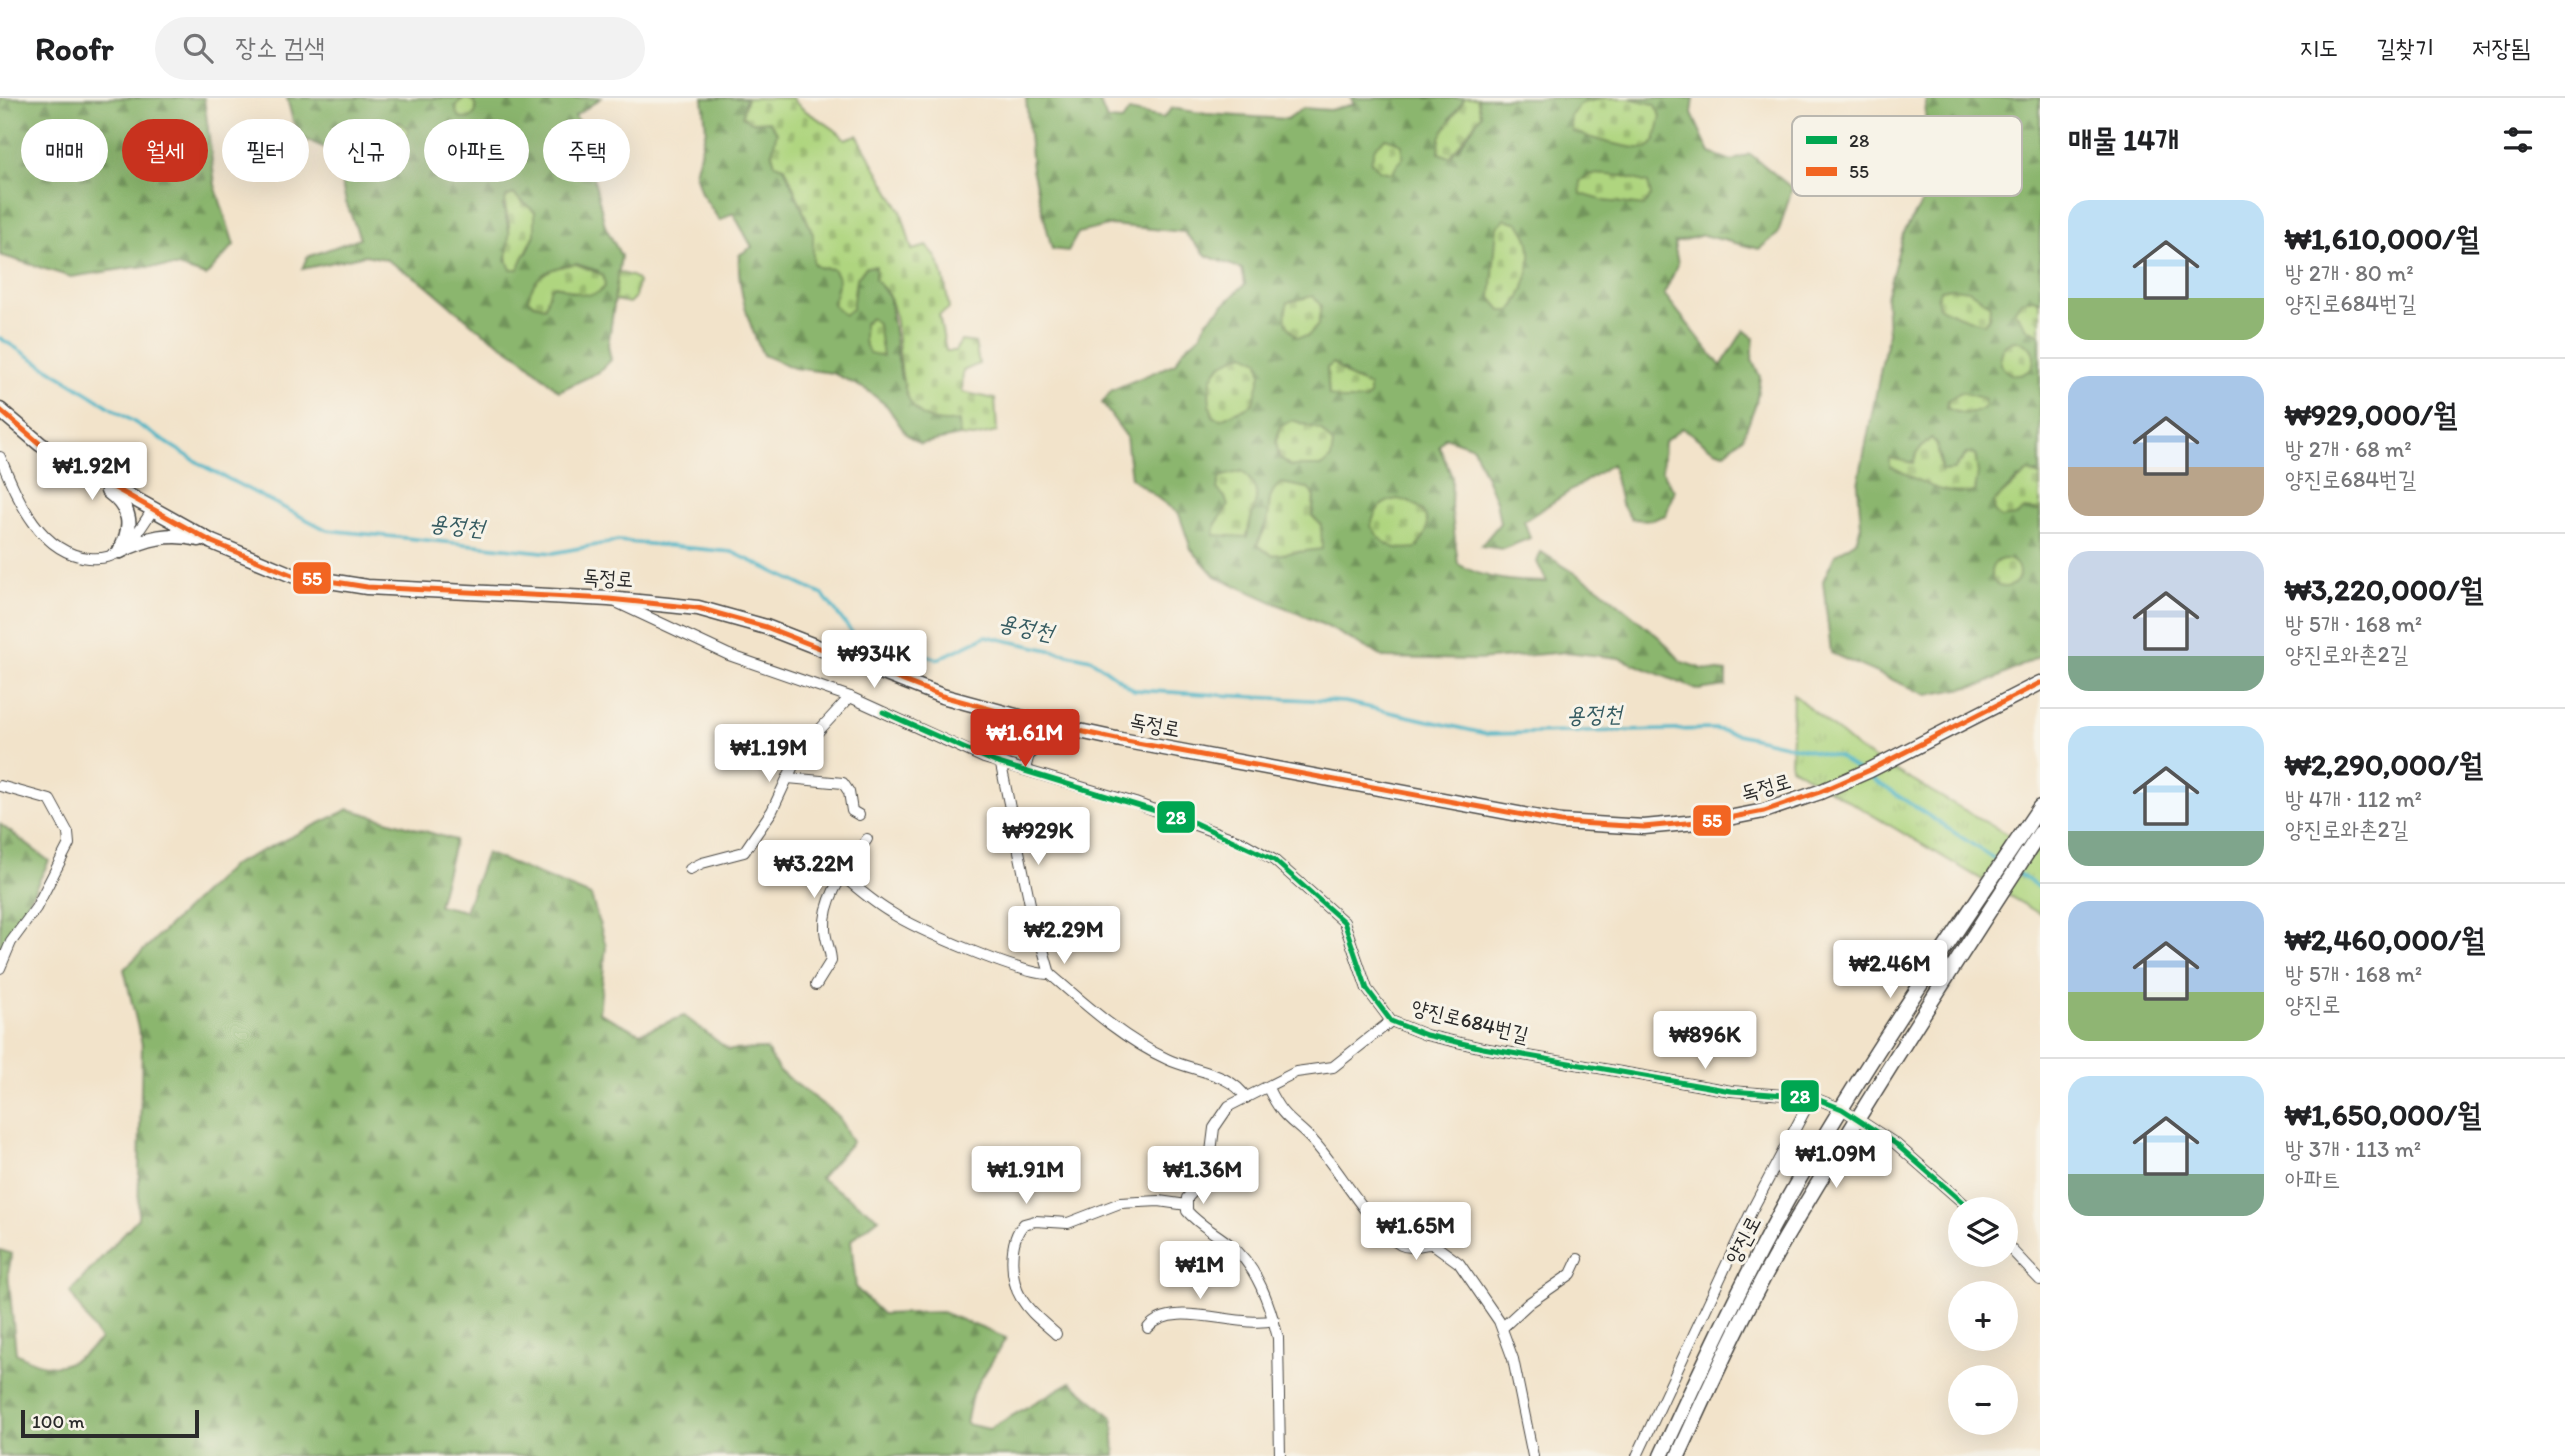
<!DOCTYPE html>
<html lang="ko">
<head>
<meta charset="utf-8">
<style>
  :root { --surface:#fff; --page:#f2f2f2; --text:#202124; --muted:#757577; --line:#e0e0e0; --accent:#c8321e }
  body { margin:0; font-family:Itim,"Poor Story",sans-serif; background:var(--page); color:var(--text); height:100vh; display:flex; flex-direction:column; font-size:26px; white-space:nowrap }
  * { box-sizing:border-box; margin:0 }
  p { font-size:23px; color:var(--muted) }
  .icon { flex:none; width:38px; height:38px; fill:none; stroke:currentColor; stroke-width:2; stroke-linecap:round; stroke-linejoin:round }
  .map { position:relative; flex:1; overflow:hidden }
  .side { display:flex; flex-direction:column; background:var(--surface); width:525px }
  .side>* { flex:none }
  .guide { position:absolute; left:21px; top:21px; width:665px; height:63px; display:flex; gap:14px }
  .buttons { position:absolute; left:1948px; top:1099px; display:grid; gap:14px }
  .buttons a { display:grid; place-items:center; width:70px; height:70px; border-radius:50%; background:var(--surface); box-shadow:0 7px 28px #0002; font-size:35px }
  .scale { position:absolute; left:21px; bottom:18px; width:178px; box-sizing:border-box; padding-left:7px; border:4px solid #2b2b2b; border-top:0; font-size:19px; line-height:24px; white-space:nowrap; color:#2b2b2b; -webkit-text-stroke:5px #f7f3e8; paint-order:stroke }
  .price { position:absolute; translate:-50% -60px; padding:0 16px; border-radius:7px; background:#fff; color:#222; font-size:23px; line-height:46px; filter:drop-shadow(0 2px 4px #0008) }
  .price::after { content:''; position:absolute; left:50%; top:42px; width:21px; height:16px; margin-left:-10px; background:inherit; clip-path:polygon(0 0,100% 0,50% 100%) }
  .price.on { background:var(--accent); color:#fff }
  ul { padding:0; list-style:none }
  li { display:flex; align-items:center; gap:21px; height:175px; padding:0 28px }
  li+li { border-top:2px solid var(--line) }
  li span { display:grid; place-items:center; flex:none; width:196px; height:140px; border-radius:21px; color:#555 }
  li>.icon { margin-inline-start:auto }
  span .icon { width:84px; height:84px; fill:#fffc; stroke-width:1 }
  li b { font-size:30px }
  h2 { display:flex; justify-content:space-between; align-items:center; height:84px; padding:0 28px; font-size:30px }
  .tag { padding:0 24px; border-radius:32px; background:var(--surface); box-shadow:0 7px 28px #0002; font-size:24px; line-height:63px }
  .tag.on { background:var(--accent); color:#fff }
  header { display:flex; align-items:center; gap:42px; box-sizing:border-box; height:98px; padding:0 35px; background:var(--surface); border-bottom:2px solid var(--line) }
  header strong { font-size:33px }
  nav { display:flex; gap:38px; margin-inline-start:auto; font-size:24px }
  .search { width:490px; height:63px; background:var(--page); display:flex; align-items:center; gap:18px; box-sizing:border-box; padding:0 24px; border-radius:38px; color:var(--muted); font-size:26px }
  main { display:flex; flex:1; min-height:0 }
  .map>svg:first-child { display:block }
  .grass { fill:url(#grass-tufts); stroke:#6d8055; stroke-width:2 }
  .forest { fill:url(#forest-firs); stroke:#5b704c; stroke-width:2; fill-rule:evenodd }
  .cemetery { fill:url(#cemetery-stones); stroke:#6d8055; stroke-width:2 }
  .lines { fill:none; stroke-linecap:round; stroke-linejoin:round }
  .stream { stroke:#48b3c5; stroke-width:3.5 }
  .street-casing { stroke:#494743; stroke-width:12 }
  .secondary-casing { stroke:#494743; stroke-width:17 }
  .street { stroke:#fff; stroke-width:10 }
  .secondary { stroke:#fff; stroke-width:14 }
  .bus-1-casing { stroke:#f7f3e8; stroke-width:10 }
  .bus-2-casing { stroke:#f7f3e8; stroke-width:10 }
  .bus-1 { stroke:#00a651; stroke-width:5 }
  .bus-2 { stroke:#f26522; stroke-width:5 }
  .labels { text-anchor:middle; stroke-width:6; stroke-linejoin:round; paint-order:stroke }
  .street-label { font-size:21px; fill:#2b2b2b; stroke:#f7f3e8 }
  .water-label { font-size:23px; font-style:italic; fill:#355b61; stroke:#f7f3e8 }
  .key { fill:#f7f3e8; stroke:#bab7af; stroke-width:2 }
  .key-label { font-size:19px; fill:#2b2b2b }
  .line-badge { stroke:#f7f3e8; stroke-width:2.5 }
  .badge-label { font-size:19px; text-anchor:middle; font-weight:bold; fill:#fff }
</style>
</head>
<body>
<header>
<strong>Roofr</strong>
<div class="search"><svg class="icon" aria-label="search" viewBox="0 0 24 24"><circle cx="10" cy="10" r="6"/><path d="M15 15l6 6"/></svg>장소 검색</div>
<nav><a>지도</a><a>길찾기</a><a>저장됨</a></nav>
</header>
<main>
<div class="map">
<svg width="2040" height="1358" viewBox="0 0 2040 1358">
  <defs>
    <pattern id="grass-tufts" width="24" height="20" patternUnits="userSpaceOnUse" patternTransform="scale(1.75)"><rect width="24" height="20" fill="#afd57f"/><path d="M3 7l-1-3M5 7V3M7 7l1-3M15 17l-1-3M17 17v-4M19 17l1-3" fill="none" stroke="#97b76e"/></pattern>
    <pattern id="forest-firs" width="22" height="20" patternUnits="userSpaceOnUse" patternTransform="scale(1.75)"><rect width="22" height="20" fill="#8bb66e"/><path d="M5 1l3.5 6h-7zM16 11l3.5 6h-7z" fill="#72945b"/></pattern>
    <pattern id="cemetery-stones" width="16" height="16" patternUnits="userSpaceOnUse" patternTransform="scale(1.75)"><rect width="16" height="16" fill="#afd57f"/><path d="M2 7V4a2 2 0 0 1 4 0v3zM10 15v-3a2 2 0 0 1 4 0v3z" fill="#97b76e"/></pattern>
  </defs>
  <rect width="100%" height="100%" fill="#f7f3e8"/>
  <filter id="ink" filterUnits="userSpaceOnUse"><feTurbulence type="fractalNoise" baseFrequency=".0143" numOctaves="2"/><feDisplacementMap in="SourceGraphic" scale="14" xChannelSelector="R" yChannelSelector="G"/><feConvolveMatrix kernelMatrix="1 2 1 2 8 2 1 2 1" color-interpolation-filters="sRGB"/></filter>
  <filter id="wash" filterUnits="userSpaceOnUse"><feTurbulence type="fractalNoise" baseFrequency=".00686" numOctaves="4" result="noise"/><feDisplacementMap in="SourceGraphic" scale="28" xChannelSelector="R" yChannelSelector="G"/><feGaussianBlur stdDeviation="1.57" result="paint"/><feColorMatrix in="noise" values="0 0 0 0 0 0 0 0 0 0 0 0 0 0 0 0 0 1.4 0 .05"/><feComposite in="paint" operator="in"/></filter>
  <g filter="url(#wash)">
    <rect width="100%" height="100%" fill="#f2e3ca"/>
    <!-- grass -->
    <polygon class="grass" points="1793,596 1859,652 2040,755 2040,816 1791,669"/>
    <!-- forest -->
    <g class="forest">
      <polygon points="0,0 204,0 215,87 234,147 206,178 178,169 136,169 71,179 0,157"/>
      <path d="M287,0H462L456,8L474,3L471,0H601L575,18L582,30L605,128L621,158L608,248L611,262L599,274L559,293L522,260L477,230L424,185L385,161L365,157L302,171L307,159L360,140L346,104L336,61L328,51L306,42L293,23ZM513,96L535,114V136L527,155L506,163L510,136L503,107ZM576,166L598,173L575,195L556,187L551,189L553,172Z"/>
      <path d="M703,0H747L744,5L752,24L769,23L777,34L772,56L775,66L784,69L813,136V165L818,169L833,171L840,181L835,192L855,193L856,181L866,169L876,167L875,181L889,198L901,281L959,322L960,338L920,346L906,336L887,308L867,292L833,275L794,270L763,257C748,225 737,192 739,157L752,149L733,115L720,123L701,95L695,75L706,31Z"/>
      <path d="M1026,0H1098L1107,22L1122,23L1129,13L1163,20L1172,10L1206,16L1287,21L1303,10L1330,12L1354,6L1351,0H1465L1450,21L1458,51L1481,17L1477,0H1603L1582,5L1628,0H1694L1692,16L1710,55L1732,63L1750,56L1792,90L1778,136L1759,151L1703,137L1674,145L1678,166L1664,196L1721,268L1744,232L1754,240L1752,261L1760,279L1756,305L1743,339L1724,355C1706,351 1698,338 1682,330L1664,344L1662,373L1674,393L1666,417L1652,422L1631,421L1621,405L1612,366L1524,423L1530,440L1503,451L1481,448L1500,425L1496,403L1473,349L1445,339L1439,348L1452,379L1451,408L1458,466C1485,482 1516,484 1547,484L1537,464L1541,454L1599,490L1660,540L1682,564L1703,571L1726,574V588L1698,592L1619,560L1566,554L1478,562L1385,560L1326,528L1215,478L1191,451L1179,416L1131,380L1126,338L1102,305L1112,292L1176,265L1182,253L1201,236L1206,224L1245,186L1242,171L1207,158L1184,134L1111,127L1078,135L1068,153L1052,151L1032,71ZM1219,269L1244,310L1221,321C1206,300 1206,291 1219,269ZM1327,270L1344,272L1350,280L1359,283L1329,297ZM1314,397L1313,414L1303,453L1272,457L1257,447L1268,420ZM1225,399L1250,416L1247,439L1216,426L1228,408Z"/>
      <path d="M1926,0H2040V205L2035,201L2019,219L2028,231L2040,237V378L2037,375L2017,381L1994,405L2040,413V558L1985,586L1927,597L1831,555L1823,483L1835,457L1856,443L1861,428L1858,386L1888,235L1886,199L1903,136L1923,103ZM1966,356L1976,385L1975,393L1890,368L1940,358L1941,373L1954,372Z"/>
      <path d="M349,711L455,742L438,807L465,813L486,755L591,798L606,848L599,915L640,935L684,918L729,952L766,951L779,973L838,1018L852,1044L820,1080L879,1120L851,1142L856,1190L882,1216L942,1214L1006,1240L972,1296L966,1326L989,1331L1071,1284L1113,1320L1115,1358H0V1152L12,1156L8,1175L16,1255C53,1277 71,1269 100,1242L70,1194L138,1120L142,947L124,871L232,767Z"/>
      <polygon points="0,726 49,763 0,860"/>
    </g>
    <!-- cemetery -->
    <g class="cemetery">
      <path d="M747,0H792C805,18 828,22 845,41L857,37L901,113L912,152L927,148C943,162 946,190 949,211L939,217L946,253H955L961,243L975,245L979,266L963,273L962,294L995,301L997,334L974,339L960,338L959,323C882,335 909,240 889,198C886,192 879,186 875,181L876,168L866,169L856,181L852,211L844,217L833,207L839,181L833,171L818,169L813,165V136L785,69L775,66L772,55L777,34L769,23L752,24L742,18Z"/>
      <polygon points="1465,0 1477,0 1481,17 1450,59 1439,55 1440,39"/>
      <path d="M1603,0H1628L1654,6L1661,18L1655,43L1647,51C1620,49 1597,43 1572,33L1570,18L1582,5Z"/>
      <circle cx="466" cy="11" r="10"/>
      <polygon points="400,24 409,32 403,53 390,48 386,35 390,25"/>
      <polygon points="1386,40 1402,46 1402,61 1391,75 1379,72 1371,64 1375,49"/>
      <polygon points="1591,76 1623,78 1648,85 1651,97 1644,108 1605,103 1581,96 1580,83"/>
      <path d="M513,96L535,114V136L518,171H511C503,159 511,142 509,127C508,116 503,110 506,99Z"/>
      <path d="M1505,121L1519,125C1522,131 1528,138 1529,145C1533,166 1525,197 1511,213H1502L1491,200L1497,129Z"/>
      <path d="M576,166L603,177L605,188C593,205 572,193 556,187L551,189L545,209L534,206L528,201C534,175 552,169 576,166Z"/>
      <polygon points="618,174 634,179 638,184 635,199 629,205 614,202"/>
      <path d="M1952,190L1969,192L1990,207L1989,220L1984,225C1974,224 1950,214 1939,209L1937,200L1940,192Z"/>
      <path d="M1313,198L1321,208L1318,227L1308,238L1297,239C1285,228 1283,219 1288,204Z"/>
      <polygon points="2035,201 2040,205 2040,237 2028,231 2014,213 2021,203"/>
      <polygon points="871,220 878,226 883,258 869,255 864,243 864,226"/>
      <circle cx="2017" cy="260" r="17"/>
      <path d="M1245,256L1259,263L1261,276L1253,306L1221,321L1213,319C1204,287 1210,265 1245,256Z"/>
      <polygon points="1333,265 1350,280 1369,288 1369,298 1365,302 1341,302 1329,297 1327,270"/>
      <path d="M1961,294L1985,301L1984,310C1972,319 1959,316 1947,310L1948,302Z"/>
      <polygon points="1292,322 1321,332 1333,346 1331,360 1323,368 1291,368 1279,359 1276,343 1281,328"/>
      <path d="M1931,340L1937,346L1941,373L1954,372L1967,356L1975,357L1978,375L1975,394C1940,399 1920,382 1890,368V360L1913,365L1917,354Z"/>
      <path d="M1242,373C1269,398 1250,409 1247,439L1214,437L1216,426L1228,408L1225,399L1217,391L1220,379Z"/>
      <polygon points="2028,374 2040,378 2040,413 2025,411 2017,418 2001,420 1995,415 1994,404"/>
      <path d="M1281,385L1307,390L1314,397L1312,418L1321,427L1322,451L1272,457L1257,447C1261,438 1267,430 1268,420C1270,405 1267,396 1281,385Z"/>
      <path d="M1397,401C1427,406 1437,427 1416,450C1393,453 1384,448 1371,428C1375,412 1380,404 1397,401Z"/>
      <circle cx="2005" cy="475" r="14"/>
    </g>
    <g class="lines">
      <!-- stream -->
      <g class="stream">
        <polyline points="0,240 207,370 327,432 553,455 618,443 732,454 823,497 854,537 938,561 986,538 1091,561 1134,592 1345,604 1487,636 1715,631 1839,659 1858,672"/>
        <polyline points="1868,678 1999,764"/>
        <polyline points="2017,775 2040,790"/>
      </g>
    </g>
  </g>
  <g filter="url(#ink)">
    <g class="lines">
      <!-- street casing -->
      <g class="street-casing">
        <g id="street">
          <path d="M0,359C17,399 39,455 89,460C100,461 112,459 120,453C134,443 144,424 154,410"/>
          <polyline points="618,505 729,557 850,599 984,660 1135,705 1242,744 1274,762 1344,824 1367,891 1391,923 1426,937 1483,950 1731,993 1812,999 1842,1011 1896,1046 1970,1111"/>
          <polyline points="1001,667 1030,806 1050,876"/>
          <polyline points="1025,671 1038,624"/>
          <polyline points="788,680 843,685 849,694 852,713 859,717"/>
          <polyline points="0,688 50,702 68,735 69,746 36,810 11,844 0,870"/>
          <polyline points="690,771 702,765 744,754 772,713 800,653 850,599"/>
          <path d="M843,778C858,791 873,804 890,814C916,831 1021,877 1050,876C1086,907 1123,941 1167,961C1192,973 1232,975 1246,1000"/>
          <path d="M816,887L831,863C831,852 825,842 825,831C823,797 850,767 867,741"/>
          <path d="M1268,990C1284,1023 1291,1020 1313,1043C1338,1069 1371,1131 1401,1147C1411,1152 1423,1145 1433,1146L1459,1165L1499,1223L1513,1261L1533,1358"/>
          <polyline points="2006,1146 2040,1182"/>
          <path d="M1148,1230C1172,1200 1237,1231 1274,1222"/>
          <polyline points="1502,1230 1529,1205 1571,1176 1578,1161"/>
          <path d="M1056,1236C1043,1224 1030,1215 1021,1200C1010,1182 1008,1142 1024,1126L1035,1123L1068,1125L1120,1105L1159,1103L1187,1107"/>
          <path d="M1280,1358L1278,1240C1270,1207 1257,1167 1229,1146C1214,1134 1199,1127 1187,1113V1100L1208,1078L1214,1030L1229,1008L1296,974L1333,969L1391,923"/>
          <polyline points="1637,1358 1752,1112 1812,999"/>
        </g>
      </g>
      <!-- secondary casing -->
      <g class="secondary-casing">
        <g id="secondary">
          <polyline points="0,312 40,346 61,360 212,444 292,477 367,489 609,501 698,510 766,529 942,598 1038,624 1121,642 1561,724 1644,729 1718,722 1764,713 1820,694 1870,672 2040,585"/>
          <path d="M108,393C131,410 134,428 120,453"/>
          <path d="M120,453C147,440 170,434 199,441"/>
          <polyline points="1008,616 1029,654 1062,629"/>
          <path d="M1661,1358C1704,1265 1747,1172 1798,1083C1872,955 1957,832 2040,709"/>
          <path d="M1678,1358C1712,1284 1745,1210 1786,1139C1867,1002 1953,868 2040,735"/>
        </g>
      </g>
      <!-- street -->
      <use href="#street" class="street"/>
      <!-- secondary -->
      <use href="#secondary" class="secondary"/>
      <!-- bus-1 casing -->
      <g class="bus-1-casing">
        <polyline id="bus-1" points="883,614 995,664 1195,725 1274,762 1344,824 1367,891 1391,923 1426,937 1483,950 1731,993 1812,999 1842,1011 1896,1046 1970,1111"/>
      </g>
      <!-- bus-2 casing -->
      <g class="bus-2-casing">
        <polyline id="bus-2" points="0,312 40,346 61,360 212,444 292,477 367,489 609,501 698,510 766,529 942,598 1038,624 1121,642 1561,724 1644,729 1718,722 1764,713 1820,694 1870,672 2040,585"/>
      </g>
      <!-- bus-1 -->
      <use href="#bus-1" class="bus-1"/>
      <!-- bus-2 -->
      <use href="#bus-2" class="bus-2"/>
    </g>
  </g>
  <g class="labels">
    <!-- street labels -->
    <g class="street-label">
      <text transform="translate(608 480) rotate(4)" y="7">독정로</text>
      <text transform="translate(1155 627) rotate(11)" y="7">독정로</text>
      <text transform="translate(1766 689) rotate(-16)" y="7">독정로</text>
      <text transform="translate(1470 923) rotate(14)" y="7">양진로684번길</text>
      <text transform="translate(1743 1142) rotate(-62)" y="7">양진로</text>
    </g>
    <!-- water labels -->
    <g class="water-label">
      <text transform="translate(457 427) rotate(6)" y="8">용정천</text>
      <text transform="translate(1026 529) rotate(12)" y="8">용정천</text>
      <text transform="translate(1594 616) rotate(-1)" y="8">용정천</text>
    </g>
  </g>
  <!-- legend -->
  <rect x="1792" y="18" width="230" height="80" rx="10" class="key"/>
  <rect x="1806" y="38" width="31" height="8" fill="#00a651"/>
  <rect x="1806" y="69" width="31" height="9" fill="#f26522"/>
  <g class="key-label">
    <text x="1849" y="49">28</text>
    <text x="1849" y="80">55</text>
  </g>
  <g class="line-badge">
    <rect x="292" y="463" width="40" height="34" rx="7" fill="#f26522"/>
    <rect x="1156" y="702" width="40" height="34" rx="7" fill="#00a651"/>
    <rect x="1692" y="706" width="40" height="33" rx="7" fill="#f26522"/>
    <rect x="1780" y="981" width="40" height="34" rx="7" fill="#00a651"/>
  </g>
  <g class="badge-label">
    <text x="312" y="487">55</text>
    <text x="1176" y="726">28</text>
    <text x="1712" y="729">55</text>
    <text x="1800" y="1005">28</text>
  </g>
</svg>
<div class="buttons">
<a><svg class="icon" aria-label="layers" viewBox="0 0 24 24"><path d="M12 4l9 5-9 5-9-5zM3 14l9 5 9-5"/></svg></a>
<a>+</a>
<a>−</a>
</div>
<div class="scale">100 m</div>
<b class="price" style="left:92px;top:404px">₩1.92M</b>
<b class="price" style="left:874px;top:592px">₩934K</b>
<b class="price on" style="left:1025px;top:671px">₩1.61M</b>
<b class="price" style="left:769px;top:686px">₩1.19M</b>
<b class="price" style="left:1038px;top:769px">₩929K</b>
<b class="price" style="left:814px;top:802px">₩3.22M</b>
<b class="price" style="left:1064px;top:868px">₩2.29M</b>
<b class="price" style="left:1890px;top:902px">₩2.46M</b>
<b class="price" style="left:1705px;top:973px">₩896K</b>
<b class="price" style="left:1836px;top:1092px">₩1.09M</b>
<b class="price" style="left:1026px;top:1108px">₩1.91M</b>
<b class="price" style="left:1203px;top:1108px">₩1.36M</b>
<b class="price" style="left:1416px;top:1164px">₩1.65M</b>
<b class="price" style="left:1200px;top:1203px">₩1M</b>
<div class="guide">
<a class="tag">매매</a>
<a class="tag on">월세</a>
<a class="tag">필터</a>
<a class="tag">신규</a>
<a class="tag">아파트</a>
<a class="tag">주택</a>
</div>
</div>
<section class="side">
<h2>매물 14개<svg class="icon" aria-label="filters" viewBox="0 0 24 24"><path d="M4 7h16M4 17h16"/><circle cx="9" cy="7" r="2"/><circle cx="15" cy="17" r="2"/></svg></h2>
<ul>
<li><span style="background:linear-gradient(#bfe0f5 70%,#8fb573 0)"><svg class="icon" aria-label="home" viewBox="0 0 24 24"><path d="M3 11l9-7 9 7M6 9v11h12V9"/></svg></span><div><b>₩1,610,000/월</b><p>방 2개 · 80 m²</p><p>양진로684번길</p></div></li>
<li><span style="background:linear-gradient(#a9c7e8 65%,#b9a48a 0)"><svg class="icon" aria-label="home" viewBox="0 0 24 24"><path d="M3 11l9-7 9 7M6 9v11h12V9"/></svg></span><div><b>₩929,000/월</b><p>방 2개 · 68 m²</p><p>양진로684번길</p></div></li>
<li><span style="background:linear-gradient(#c9d6e8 75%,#7fa58c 0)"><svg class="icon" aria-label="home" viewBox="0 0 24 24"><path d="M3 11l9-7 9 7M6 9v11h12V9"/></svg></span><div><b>₩3,220,000/월</b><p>방 5개 · 168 m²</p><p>양진로와촌2길</p></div></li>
<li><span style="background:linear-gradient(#bfe0f5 75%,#7fa58c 0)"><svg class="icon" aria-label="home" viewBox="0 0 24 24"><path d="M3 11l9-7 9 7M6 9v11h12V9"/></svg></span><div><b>₩2,290,000/월</b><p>방 4개 · 112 m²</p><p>양진로와촌2길</p></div></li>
<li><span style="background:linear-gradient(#a9c7e8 65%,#8fb573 0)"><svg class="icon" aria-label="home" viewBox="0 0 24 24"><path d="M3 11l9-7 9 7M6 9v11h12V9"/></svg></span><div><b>₩2,460,000/월</b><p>방 5개 · 168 m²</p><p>양진로</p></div></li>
<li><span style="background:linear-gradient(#bfe0f5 70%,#7fa58c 0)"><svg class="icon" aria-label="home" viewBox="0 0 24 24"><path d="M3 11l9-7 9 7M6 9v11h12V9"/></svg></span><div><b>₩1,650,000/월</b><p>방 3개 · 113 m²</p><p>아파트</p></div></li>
</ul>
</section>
</main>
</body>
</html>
